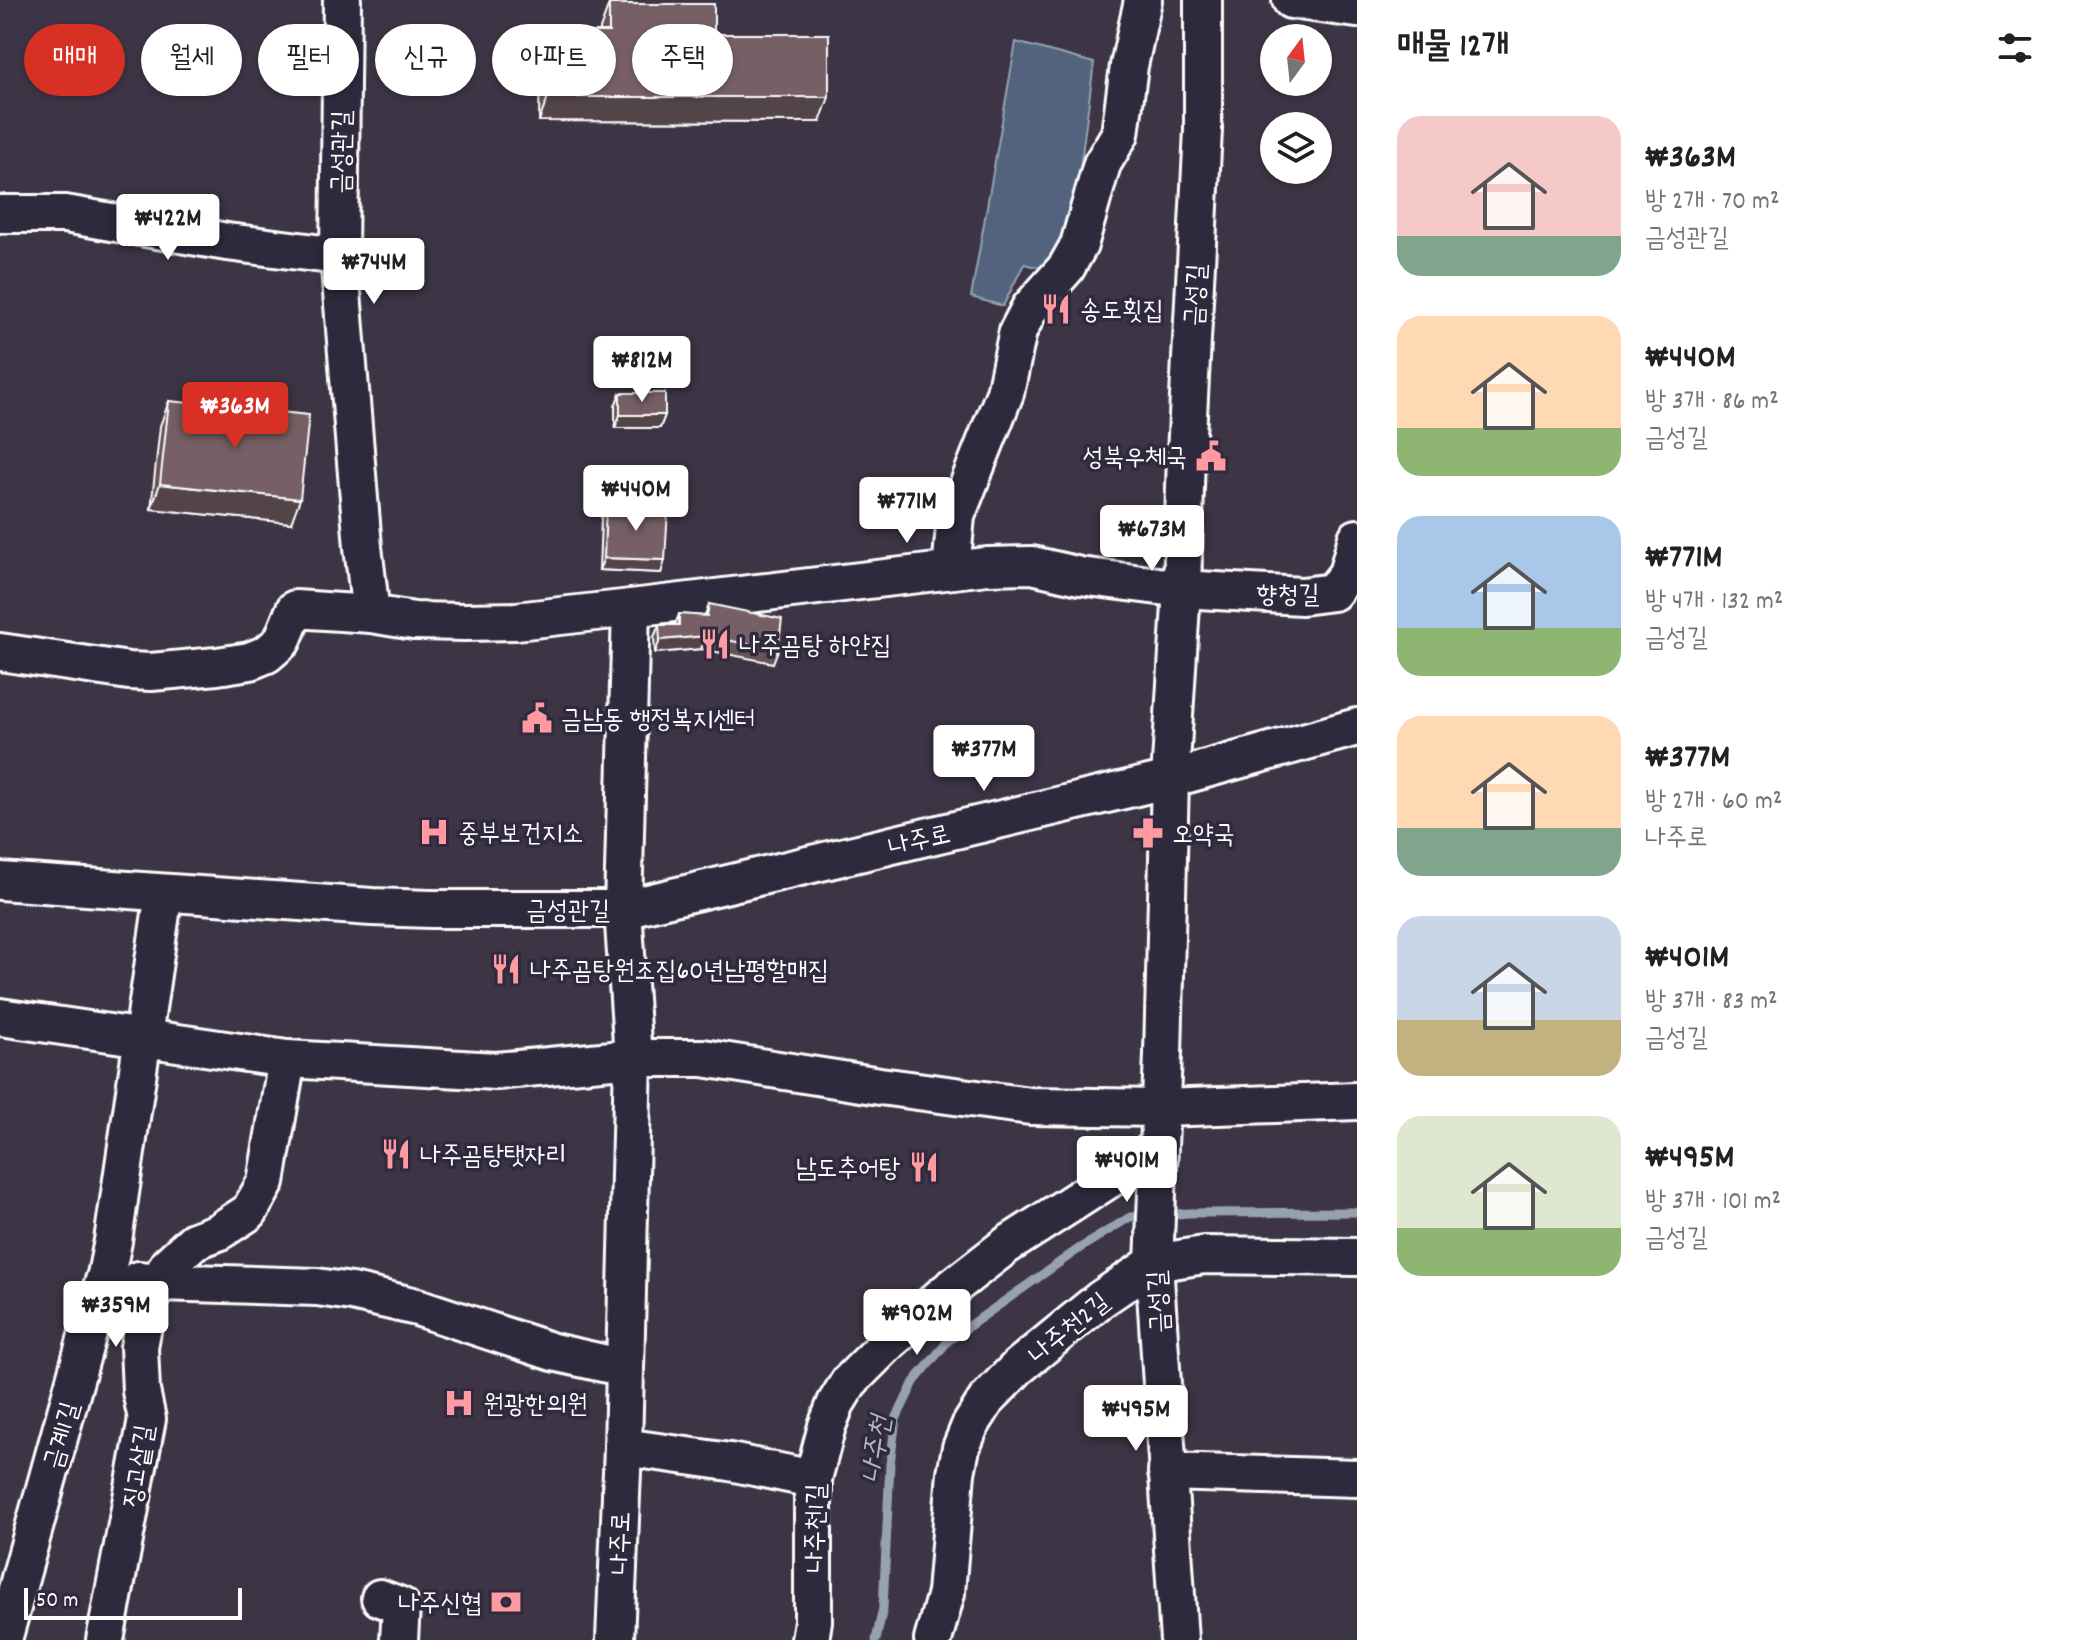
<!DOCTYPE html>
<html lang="ko">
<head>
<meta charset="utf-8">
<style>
  :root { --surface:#fff; --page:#f6f6f6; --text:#202124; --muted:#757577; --accent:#d93025 }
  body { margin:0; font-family:Dekko,"Poor Story",sans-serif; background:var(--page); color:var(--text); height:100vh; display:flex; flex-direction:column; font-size:30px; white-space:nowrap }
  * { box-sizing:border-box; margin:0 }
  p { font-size:26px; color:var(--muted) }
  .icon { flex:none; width:44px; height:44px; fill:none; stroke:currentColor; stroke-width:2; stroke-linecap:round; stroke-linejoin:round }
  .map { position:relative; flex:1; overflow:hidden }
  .drawer { display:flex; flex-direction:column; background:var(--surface); width:720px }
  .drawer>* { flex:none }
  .guide { position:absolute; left:24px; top:24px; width:760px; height:72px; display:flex; gap:16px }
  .needle { width:52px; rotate:15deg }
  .controls { position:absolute; left:1260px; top:24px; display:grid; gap:16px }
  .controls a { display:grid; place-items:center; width:72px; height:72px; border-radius:50%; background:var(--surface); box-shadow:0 2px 6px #0004; font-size:40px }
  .scale { position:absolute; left:24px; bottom:20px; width:218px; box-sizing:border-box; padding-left:8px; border:4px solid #fff; border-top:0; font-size:22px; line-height:28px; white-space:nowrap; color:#fff; -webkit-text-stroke:6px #2f2a3d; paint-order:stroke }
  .price { position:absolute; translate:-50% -68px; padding:0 18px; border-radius:8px; background:#fff; color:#222; font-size:26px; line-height:52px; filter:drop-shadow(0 2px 4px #0008) }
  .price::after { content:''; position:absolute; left:50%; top:48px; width:24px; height:18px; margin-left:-12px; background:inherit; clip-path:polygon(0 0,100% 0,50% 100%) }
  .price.selected { background:var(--accent); color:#fff }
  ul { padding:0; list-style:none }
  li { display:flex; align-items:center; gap:24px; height:200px; padding:0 40px }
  li span { display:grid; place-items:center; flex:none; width:224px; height:160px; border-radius:24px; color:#555 }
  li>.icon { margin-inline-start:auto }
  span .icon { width:96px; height:96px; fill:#fffc; stroke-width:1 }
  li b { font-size:34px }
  h2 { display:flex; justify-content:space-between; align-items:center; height:96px; padding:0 40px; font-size:34px }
  .chip { padding:0 28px; border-radius:36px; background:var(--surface); box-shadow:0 2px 6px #0004; font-size:28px; line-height:72px }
  .chip.selected { background:var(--accent); color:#fff }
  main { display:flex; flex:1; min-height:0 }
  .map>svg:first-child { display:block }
  .water { fill:#52647d; stroke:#97a2b1; stroke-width:2 }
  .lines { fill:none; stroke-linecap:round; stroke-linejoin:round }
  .stream { stroke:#97a2b1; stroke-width:9 }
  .minor-casing { stroke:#fff; stroke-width:42 }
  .minor { stroke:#2f2a3d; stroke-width:36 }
  .wall { fill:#665357; stroke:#fff; stroke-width:2 }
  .shaded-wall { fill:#534447; stroke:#fff; stroke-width:2 }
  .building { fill:#776165; stroke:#fff; stroke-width:2 }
  .labels { text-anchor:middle; stroke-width:7; stroke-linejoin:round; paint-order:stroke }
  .street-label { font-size:26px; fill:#fff; stroke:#2f2a3d }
  .poi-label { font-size:26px; fill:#fff; stroke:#2f2a3d; text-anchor:start }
  .water-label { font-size:28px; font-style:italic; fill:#b1b9c4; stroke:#2f2a3d }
</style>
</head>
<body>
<main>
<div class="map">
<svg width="1357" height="1640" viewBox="0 0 1357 1640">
  <rect width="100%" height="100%" fill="#3d3545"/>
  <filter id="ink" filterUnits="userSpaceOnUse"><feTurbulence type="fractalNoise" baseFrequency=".0125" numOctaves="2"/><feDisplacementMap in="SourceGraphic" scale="16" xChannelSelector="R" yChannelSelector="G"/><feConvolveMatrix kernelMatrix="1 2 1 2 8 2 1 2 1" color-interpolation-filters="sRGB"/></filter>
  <g filter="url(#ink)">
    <!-- water -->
    <polygon class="water" points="1016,42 1094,63 1079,177 1061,248 1041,268 1024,264 1003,306 971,297"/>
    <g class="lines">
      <!-- stream -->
      <g class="stream">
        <polyline points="1165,1215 1188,1213 1357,1212"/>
        <polyline points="876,1640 883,1608 890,1464 896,1419 914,1382 948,1341 1080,1248 1130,1217 1150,1216"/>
      </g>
      <!-- minor casing -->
      <g class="minor-casing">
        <g id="minor">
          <polyline points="342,0 339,256 363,547 371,614"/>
          <polyline points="1291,0 1357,9"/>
          <polyline points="0,214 65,214 227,242 339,256"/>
          <polyline points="951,570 956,516 1005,393 1018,331 1030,308 1066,268 1079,245 1102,164 1120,134 1129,66 1143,0"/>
          <polyline points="631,608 987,566 1032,565 1080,576 1182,589 1302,596 1333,592 1347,574 1357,538"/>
          <polyline points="0,652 129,671 151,672 217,666 250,661 267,654 282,641 295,609 371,614 414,621 465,622 516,621 631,608 623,909 633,1058 623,1447 615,1640"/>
          <polyline points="0,881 372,907 431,909 623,909 1170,779 1357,727"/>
          <polyline points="0,1017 287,1059 496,1071 633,1058 703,1058 880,1086 1030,1106 1161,1108 1357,1101"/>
          <polyline points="138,1280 159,1282 317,1287 352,1292 417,1307 553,1352 625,1368"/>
          <polyline points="623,1447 730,1462 813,1479"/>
          <polyline points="1167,1472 1357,1478"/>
          <polyline points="380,1598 401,1606 399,1640"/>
          <polyline points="3,1640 94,1311 106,1275 113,1241 164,893"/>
          <polyline points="105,1640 147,1419 141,1391 139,1347 147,1305 168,1265 194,1241 218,1232 249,1212 266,1182 287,1059"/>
          <polyline points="810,1640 813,1621 813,1479 827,1426 836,1403 849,1382 889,1342 945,1293 1007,1245 1159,1147"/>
          <polyline points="933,1640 946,1593 956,1473 961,1448 970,1426 987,1399 1018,1367 1101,1299 1154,1263 1204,1255 1357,1257"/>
          <polyline points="1179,1640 1154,1263 1163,1054 1170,779 1182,589 1186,454 1203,130 1203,0"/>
        </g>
      </g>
      <!-- minor -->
      <use href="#minor" class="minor"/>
    </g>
    <!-- wall -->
    <g class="wall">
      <polygon points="609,4 714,34 820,122 539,121 540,57 548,32 600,32 600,29"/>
      <polygon points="620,393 665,415 660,428 615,428 615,406"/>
      <polygon points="169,401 291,523 151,509 160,426"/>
      <polygon points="606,506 665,560 661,573 599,570 601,519"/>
      <polygon points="709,604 778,650 773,663 701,649 655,653 654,637 659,625 675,625 679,614 705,616"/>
    </g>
    <!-- shaded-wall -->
    <g class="shaded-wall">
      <polygon points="548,97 829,97 820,122 539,121"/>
      <polygon points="620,415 665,415 660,428 615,428"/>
      <polygon points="160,484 300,499 291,523 151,509"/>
      <polygon points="604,558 665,560 661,573 599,570"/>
      <polygon points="706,636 701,649 655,653 660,640"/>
    </g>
    <!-- building -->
    <g class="building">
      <polygon points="609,4 714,4 714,34 829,34 829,97 548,97 548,32 609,32"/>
      <rect x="620" y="393" width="45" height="22"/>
      <polygon points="169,401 309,415 300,499 160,484"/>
      <polygon points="606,506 668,509 665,560 604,558"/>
      <polygon points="709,604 782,619 778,650 706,636 660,640 659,625 679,625 679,614 707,616"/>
    </g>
  </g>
  <!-- icons -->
  <defs>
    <g id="restaurant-bare" transform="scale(2.4)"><path d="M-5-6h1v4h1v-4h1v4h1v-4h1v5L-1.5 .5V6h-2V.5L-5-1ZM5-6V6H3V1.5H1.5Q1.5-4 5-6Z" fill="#ff9aa2" stroke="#2f2a3d" stroke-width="2.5" paint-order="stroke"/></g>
    <g id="civic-bare" transform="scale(2.4)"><path d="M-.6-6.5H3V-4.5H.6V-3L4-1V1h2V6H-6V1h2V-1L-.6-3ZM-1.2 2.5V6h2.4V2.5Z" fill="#ff9aa2" stroke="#2f2a3d" stroke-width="2.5" paint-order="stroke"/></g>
    <g id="hospital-bare" transform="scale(2.4)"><path d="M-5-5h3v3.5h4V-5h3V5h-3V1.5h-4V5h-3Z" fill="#ff9aa2" stroke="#2f2a3d" stroke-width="2.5" paint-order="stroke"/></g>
    <g id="pharmacy-bare" transform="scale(2.4)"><path d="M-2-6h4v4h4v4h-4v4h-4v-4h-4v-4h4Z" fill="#ff9aa2" stroke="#2f2a3d" stroke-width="2.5" paint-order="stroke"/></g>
    <g id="bank-bare" transform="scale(2.4)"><path d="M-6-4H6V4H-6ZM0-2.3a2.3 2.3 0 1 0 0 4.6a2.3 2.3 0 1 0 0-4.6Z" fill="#ff9aa2" stroke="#2f2a3d" stroke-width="2.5" paint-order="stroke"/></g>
  </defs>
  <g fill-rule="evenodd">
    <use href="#restaurant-bare" x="1056" y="309"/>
    <use href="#civic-bare" x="1211" y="456"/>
    <use href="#restaurant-bare" x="715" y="644"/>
    <use href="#civic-bare" x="537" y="718"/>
    <use href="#hospital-bare" x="434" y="832"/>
    <use href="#pharmacy-bare" x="1148" y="833"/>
    <use href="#restaurant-bare" x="506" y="969"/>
    <use href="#restaurant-bare" x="396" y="1154"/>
    <use href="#restaurant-bare" x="924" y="1167"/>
    <use href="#hospital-bare" x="459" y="1403"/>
    <use href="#bank-bare" x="506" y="1602"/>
  </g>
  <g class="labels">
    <!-- street labels -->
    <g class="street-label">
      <text transform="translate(340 152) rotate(-89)" y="9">금성관길</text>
      <text transform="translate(1194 295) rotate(-87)" y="9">금성길</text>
      <text x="1288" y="602">향청길</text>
      <text transform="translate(919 839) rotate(-13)" y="9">나주로</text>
      <text x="568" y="918">금성관길</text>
      <text transform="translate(1157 1302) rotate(-93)" y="9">금성길</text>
      <text transform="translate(1068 1327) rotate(-39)" y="9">나주천2길</text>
      <text transform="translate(60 1435) rotate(-74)" y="9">금계1길</text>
      <text transform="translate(137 1466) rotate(-81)" y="9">징고샅길</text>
      <text transform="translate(814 1528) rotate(-89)" y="9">나주천1길</text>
      <text transform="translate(619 1543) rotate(-88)" y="9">나주로</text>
    </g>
    <!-- poi labels -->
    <g class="poi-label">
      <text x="1080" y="318">송도횟집</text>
      <text x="1187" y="465" text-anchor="end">성북우체국</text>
      <text x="739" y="653">나주곰탕 하얀집</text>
      <text x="561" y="727">금남동 행정복지센터</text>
      <text x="458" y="841">중부보건지소</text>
      <text x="1172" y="842">오약국</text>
      <text x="530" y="978">나주곰탕원조집60년남평할매집</text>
      <text x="420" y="1163">나주곰탕탯자리</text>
      <text x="900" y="1176" text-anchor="end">남도추어탕</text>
      <text x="483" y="1412">원광한의원</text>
      <text x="482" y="1611" text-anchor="end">나주신협</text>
    </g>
    <!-- water labels -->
    <g class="water-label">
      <text transform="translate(874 1449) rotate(-81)" y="10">나주천</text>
    </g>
  </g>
</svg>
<div class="controls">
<a><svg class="needle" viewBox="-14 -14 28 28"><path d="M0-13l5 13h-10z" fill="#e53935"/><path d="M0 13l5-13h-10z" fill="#757577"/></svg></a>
<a><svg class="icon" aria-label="layers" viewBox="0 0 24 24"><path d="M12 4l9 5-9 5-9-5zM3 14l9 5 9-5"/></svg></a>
</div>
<div class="scale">50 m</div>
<b class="price" style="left:168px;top:262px">₩422M</b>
<b class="price" style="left:374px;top:306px">₩744M</b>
<b class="price" style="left:642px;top:404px">₩812M</b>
<b class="price selected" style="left:235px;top:450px">₩363M</b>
<b class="price" style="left:636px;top:533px">₩440M</b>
<b class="price" style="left:907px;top:545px">₩771M</b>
<b class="price" style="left:1152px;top:573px">₩673M</b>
<b class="price" style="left:984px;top:793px">₩377M</b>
<b class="price" style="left:1127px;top:1204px">₩401M</b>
<b class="price" style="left:116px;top:1349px">₩359M</b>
<b class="price" style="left:917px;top:1357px">₩902M</b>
<b class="price" style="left:1136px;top:1453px">₩495M</b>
<div class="guide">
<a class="chip selected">매매</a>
<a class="chip">월세</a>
<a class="chip">필터</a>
<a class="chip">신규</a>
<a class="chip">아파트</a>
<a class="chip">주택</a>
</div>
</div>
<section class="drawer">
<h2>매물 12개<svg class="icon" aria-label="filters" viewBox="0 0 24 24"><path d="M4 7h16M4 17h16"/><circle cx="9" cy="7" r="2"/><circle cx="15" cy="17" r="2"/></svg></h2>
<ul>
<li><span style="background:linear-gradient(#f6c9c9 75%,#7fa58c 0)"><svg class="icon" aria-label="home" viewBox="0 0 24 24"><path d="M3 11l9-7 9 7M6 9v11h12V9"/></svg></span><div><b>₩363M</b><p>방 2개 · 70 m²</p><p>금성관길</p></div></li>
<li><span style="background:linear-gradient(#ffd9b3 70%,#8fb573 0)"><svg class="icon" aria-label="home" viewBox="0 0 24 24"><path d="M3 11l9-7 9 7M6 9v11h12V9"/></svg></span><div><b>₩440M</b><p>방 3개 · 86 m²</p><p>금성길</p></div></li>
<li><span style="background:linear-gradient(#a9c7e8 70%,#8fb573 0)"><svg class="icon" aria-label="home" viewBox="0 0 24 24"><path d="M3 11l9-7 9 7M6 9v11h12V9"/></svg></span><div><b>₩771M</b><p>방 4개 · 132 m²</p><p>금성길</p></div></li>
<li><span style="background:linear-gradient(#ffd9b3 70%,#7fa58c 0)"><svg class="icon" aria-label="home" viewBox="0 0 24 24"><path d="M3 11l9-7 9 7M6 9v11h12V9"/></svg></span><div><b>₩377M</b><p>방 2개 · 60 m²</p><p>나주로</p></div></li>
<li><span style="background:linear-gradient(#c9d6e8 65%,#c2b280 0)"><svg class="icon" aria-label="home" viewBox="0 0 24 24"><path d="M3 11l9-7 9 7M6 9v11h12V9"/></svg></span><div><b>₩401M</b><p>방 3개 · 83 m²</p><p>금성길</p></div></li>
<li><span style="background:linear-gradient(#dfe7d0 70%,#8fb573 0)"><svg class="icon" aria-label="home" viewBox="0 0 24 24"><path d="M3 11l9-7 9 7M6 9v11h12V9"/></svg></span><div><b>₩495M</b><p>방 3개 · 101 m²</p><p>금성길</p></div></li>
</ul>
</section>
</main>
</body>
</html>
